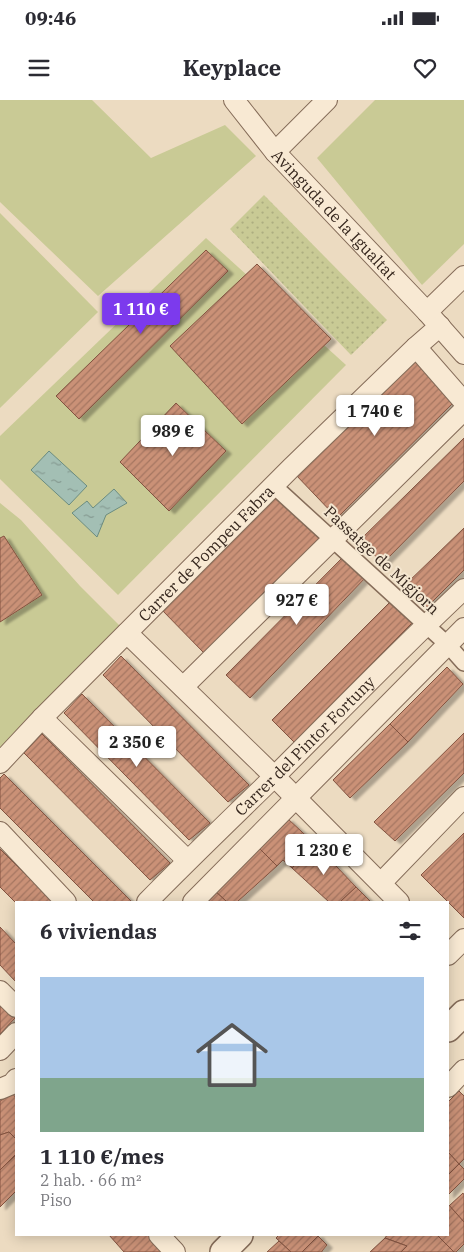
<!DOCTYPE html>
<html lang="es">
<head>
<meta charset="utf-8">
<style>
  :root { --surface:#fff; --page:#f7f7f7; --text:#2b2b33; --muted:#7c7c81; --accent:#7c3aed }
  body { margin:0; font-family:"IBM Plex Serif",serif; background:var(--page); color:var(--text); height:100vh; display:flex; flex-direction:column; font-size:19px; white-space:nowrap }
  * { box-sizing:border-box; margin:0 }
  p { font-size:16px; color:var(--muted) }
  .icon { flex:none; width:28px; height:28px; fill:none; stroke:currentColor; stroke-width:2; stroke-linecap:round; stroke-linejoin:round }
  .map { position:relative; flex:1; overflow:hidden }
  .sheet { position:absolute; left:15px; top:801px; width:434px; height:335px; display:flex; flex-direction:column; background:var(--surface); border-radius:0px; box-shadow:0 2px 12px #0003 }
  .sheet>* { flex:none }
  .price { position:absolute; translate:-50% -42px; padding:0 11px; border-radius:5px; background:#fff; color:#222; font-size:16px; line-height:32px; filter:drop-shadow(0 1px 2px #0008) }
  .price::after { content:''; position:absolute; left:50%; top:30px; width:15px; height:11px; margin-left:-8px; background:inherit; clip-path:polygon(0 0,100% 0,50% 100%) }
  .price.active { background:var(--accent); color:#fff }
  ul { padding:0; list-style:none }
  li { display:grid; align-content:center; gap:10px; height:265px; padding:0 25px }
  li span { display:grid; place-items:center; height:155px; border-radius:0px; color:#555 }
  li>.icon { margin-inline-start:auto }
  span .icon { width:90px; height:90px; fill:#fffc; stroke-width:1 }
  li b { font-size:21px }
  h2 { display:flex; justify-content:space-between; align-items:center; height:60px; padding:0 25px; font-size:21px }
  .status { display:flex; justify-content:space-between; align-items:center; height:35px; padding:0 25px; background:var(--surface); direction:ltr }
  .status svg { height:14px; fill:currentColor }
  header { display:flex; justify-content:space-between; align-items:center; height:65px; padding:0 25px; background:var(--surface); font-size:22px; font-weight:700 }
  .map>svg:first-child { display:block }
  .green { fill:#c9ca95 }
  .garden { fill:url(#garden-dots) }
  .water { fill:url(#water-ripples); stroke:#6b8c80 }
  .building { fill:url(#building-hatch); stroke:#835340; filter:url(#shadow) }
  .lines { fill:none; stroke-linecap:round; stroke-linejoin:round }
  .pedestrian-casing { stroke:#856c59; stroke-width:18 }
  .minor-casing { stroke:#856c59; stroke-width:22 }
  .tertiary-casing { stroke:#856c59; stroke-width:28 }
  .pedestrian { stroke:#f8e9d3; stroke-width:15 }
  .minor { stroke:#f8e9d3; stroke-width:20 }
  .tertiary { stroke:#f8e9d3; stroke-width:25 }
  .labels { text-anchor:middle; stroke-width:4; stroke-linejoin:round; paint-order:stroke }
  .street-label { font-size:16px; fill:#35261d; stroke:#f4e6d0 }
</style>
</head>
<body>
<div class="status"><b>09:46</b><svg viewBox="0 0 49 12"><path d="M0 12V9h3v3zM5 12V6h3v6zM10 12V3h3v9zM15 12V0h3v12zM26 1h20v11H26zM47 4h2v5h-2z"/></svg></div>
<header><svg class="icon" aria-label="menu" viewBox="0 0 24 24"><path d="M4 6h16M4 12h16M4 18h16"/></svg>Keyplace<svg class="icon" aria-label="heart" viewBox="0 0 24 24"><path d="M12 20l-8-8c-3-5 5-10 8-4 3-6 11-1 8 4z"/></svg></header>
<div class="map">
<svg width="464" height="1152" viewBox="0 0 464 1152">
  <defs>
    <pattern id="garden-dots" width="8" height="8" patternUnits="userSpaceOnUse" patternTransform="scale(1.25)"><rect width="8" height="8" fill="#c9ca95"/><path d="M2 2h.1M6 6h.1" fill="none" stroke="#adad80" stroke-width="1.8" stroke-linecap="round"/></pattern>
    <pattern id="water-ripples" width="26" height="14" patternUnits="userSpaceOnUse" patternTransform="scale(1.25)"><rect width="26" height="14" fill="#a3bfb4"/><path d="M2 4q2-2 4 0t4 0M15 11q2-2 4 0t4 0" fill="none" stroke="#869b92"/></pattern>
    <pattern id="building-hatch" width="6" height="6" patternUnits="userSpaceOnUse" patternTransform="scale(1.25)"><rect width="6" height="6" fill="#ca9177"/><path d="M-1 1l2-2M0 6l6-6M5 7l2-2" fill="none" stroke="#a57661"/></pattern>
    <filter id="shadow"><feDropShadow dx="5.5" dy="3" stdDeviation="1" flood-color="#0004"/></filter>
  </defs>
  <rect width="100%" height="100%" fill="#ecdbc1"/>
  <!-- green -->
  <g class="green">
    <polygon points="0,0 92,0 151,58 225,25 256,56 98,196 0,102"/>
    <polygon points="375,0 464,0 464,144 422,185 317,58"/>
    <polygon points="0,113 98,212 0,308"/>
    <polygon points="206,138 346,265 118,495 0,379 0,336"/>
    <polygon points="0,403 21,420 80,486 127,533 0,664"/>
  </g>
  <!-- garden -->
  <polygon class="garden" points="264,95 387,220 351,255 230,129"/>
  <!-- water -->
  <g class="water">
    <polygon points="49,351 87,386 69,405 31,370"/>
    <polygon points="114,389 127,403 106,415 97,437 72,413 87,401 93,408"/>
  </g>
  <!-- building -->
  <g class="building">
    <polygon points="206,150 228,171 79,319 56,296"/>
    <polygon points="257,164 331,239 242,324 170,246"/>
    <polygon points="413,257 456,300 337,418 295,374"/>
    <polygon points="176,303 226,351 169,411 120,362"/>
    <polygon points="464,338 464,381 383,463 359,441"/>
    <polygon points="280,392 323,435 204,553 161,509"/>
    <polygon points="464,428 464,470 427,507 405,485"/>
    <polygon points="4,436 42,495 0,522 0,438"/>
    <polygon points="346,454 368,475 250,598 226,575"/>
    <polygon points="392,500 413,522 294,642 272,620"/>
    <polygon points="121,556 249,685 228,702 103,575"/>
    <polygon points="447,567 463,584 408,642 390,624"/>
    <polygon points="82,594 210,723 189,740 64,613"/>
    <polygon points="390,624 408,642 350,698 333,680"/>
    <polygon points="464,633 464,673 395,741 374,722"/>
    <polygon points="42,634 170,763 150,780 24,653"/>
    <polygon points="4,674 132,802 94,802 0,708 0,678"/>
    <polygon points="287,718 316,745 292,768 283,760 277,766 258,747"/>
    <polygon points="464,733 464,818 421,775"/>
    <polygon points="316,745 356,787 340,802 329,802 292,768"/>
    <polygon points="258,747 277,766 237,802 227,802 214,790"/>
    <polygon points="0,749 53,802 16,802 16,803 0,787"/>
    <polygon points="356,787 371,802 340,802"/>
    <polygon points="214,790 227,802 201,802"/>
    <polygon points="0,827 16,844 16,882 0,865"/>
    <polygon points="0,902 16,917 0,934"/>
    <polygon points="459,991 464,996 464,1059 459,1064 448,1052 448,1002"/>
    <polygon points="13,994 16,998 16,1039 9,1032 0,1035 0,1001"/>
    <polygon points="9,1032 16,1039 16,1054 0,1070 0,1035"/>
    <polygon points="448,1052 459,1064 448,1075"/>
    <polygon points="16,1055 16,1091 0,1107 0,1070"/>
    <polygon points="459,1064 464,1069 464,1079 448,1095 448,1075"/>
    <polygon points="463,1093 464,1095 464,1122 449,1106"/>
    <polygon points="448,1104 464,1122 464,1144 456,1152 454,1152 437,1135 448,1135"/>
    <polygon points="109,1135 150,1135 166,1152 124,1152"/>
    <polygon points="279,1135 319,1135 302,1152 291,1152 276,1138"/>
    <polygon points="387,1135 437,1135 454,1152 401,1152 407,1146 385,1138"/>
    <polygon points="318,1136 327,1145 322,1151 322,1152 302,1152"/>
    <polygon points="385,1138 407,1146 401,1152 370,1152"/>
    <polygon points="279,1141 291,1152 267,1152"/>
  </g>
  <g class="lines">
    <!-- pedestrian casing -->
    <g class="pedestrian-casing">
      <polyline id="pedestrian" points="274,386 448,545 464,563"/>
    </g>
    <!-- minor casing -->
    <g class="minor-casing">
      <g id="minor">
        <path id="s1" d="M234,0L275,52L427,212L464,254"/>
        <polyline points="275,52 327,0"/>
        <polyline points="427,212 464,176"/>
        <polyline points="416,247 464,302"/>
        <polyline points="127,533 274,676 399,802"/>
        <polyline points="183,587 464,310"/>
        <polyline points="42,618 187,760"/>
        <path id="s2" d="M0,663L42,618L291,368L416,247L440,226"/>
        <polyline points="0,732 66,802"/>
        <polyline points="381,783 464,697"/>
        <path id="s3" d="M147,802C189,759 233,717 276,675C338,613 400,549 464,489"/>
        <polyline points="193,802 464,528"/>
        <polyline points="448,855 464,839"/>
        <polyline points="0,891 16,907"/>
        <polyline points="0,950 16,933"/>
        <polyline points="448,987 464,970"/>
        <polyline points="0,989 12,984 16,979"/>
        <polyline points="159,1135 175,1152"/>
      </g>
    </g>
    <!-- tertiary casing -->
    <g class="tertiary-casing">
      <g id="tertiary">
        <polyline points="448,929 464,913"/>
        <polyline points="223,1152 240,1135"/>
      </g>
    </g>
    <!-- pedestrian -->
    <use href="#pedestrian" class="pedestrian"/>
    <!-- minor -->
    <use href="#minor" class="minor"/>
    <!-- tertiary -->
    <use href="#tertiary" class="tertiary"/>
  </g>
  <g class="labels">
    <!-- street labels -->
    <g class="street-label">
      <text dy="6" stroke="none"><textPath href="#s1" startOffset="152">Avinguda de la Igualtat</textPath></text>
      <text dy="6" stroke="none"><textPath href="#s2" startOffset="294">Carrer de Pompeu Fabra</textPath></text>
      <text transform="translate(382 460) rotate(43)" y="6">Passatge de Migjorn</text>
      <text dy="6" stroke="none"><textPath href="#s3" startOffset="222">Carrer del Pintor Fortuny</textPath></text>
    </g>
  </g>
</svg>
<b class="price active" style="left:141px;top:235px">1 110 €</b>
<b class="price" style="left:375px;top:337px">1 740 €</b>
<b class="price" style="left:173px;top:357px">989 €</b>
<b class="price" style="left:297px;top:526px">927 €</b>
<b class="price" style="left:137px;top:668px">2 350 €</b>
<b class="price" style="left:324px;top:776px">1 230 €</b>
<section class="sheet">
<h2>6 viviendas<svg class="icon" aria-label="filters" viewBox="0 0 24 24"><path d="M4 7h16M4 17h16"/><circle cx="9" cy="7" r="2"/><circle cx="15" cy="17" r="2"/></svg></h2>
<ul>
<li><span style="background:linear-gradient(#a9c7e8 65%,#7fa58c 0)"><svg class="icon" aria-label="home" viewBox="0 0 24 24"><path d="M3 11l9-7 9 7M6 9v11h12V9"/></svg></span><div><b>1 110 €/mes</b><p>2 hab. · 66 m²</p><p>Piso</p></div></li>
</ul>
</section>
</div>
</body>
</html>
